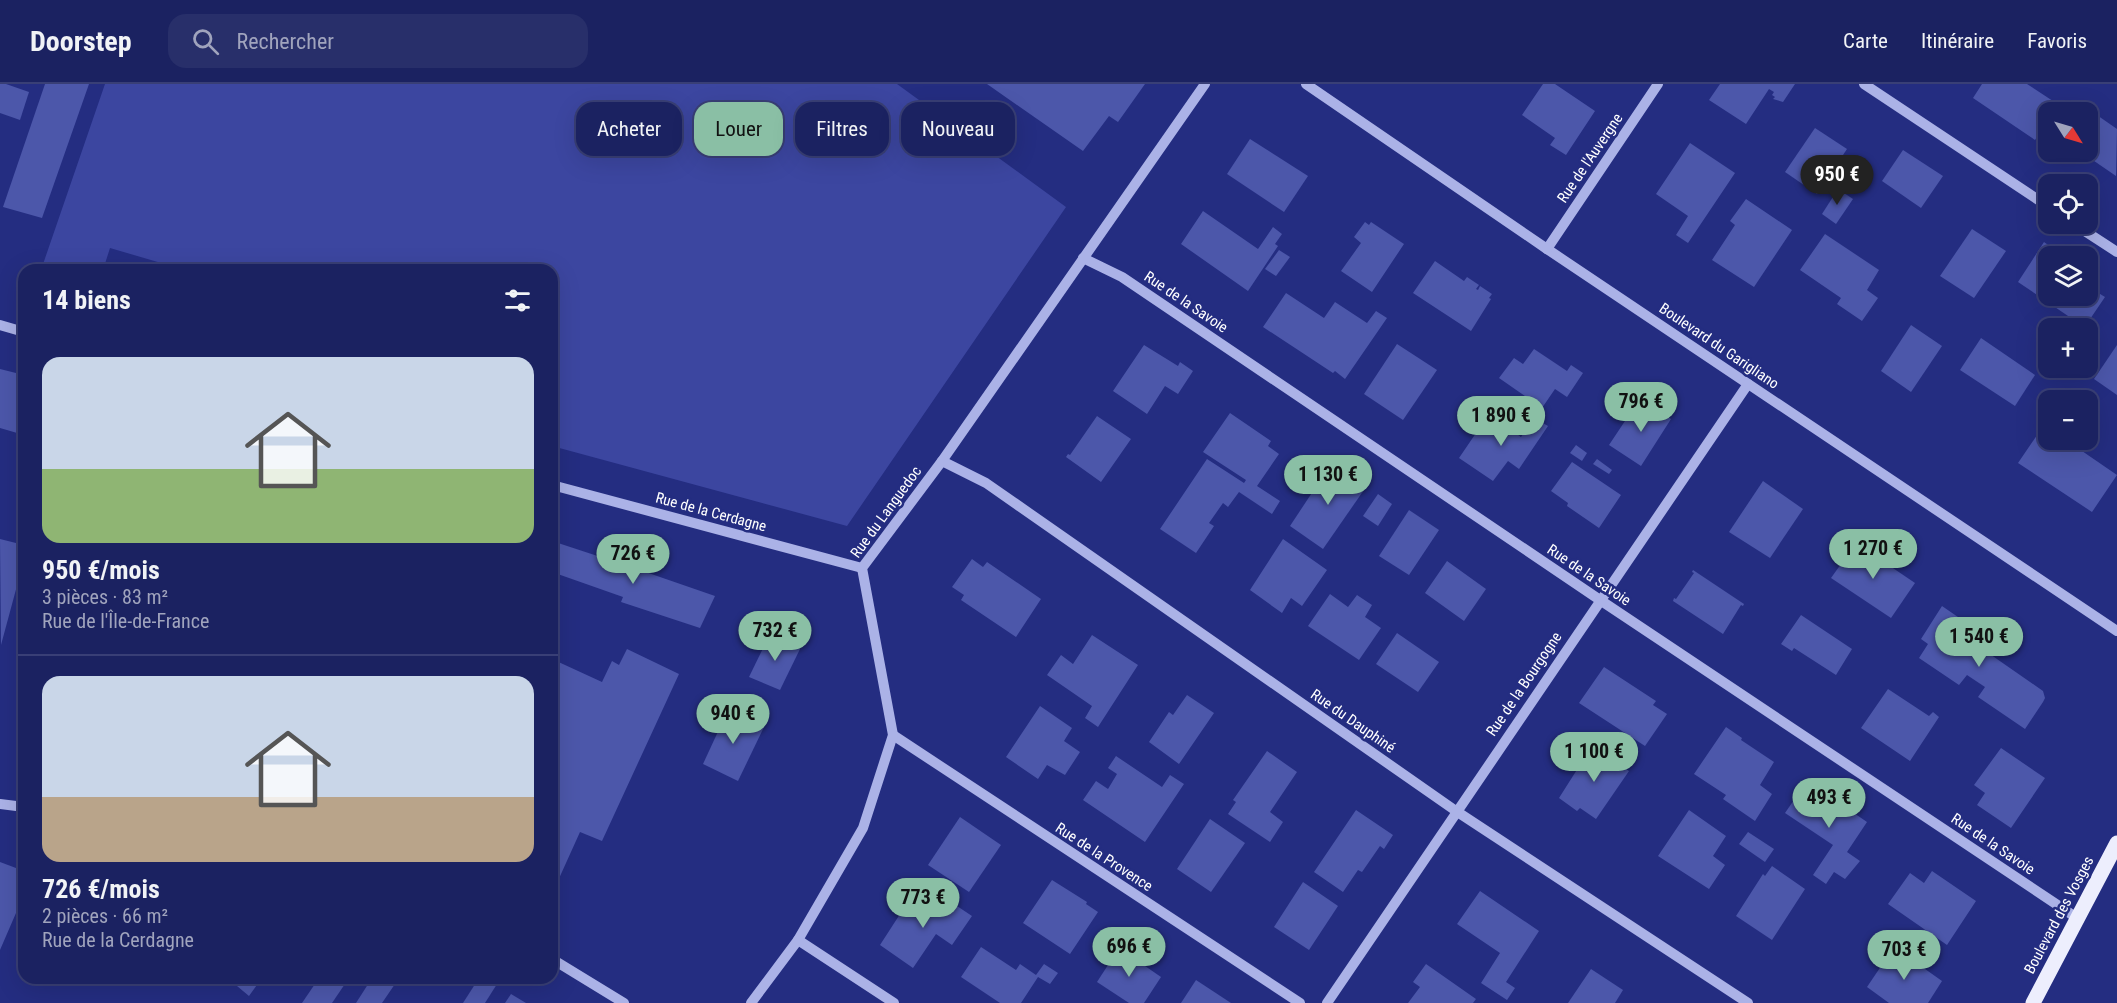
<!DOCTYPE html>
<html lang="fr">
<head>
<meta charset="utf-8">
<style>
  :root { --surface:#1b2261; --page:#282f6a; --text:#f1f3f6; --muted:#a0a4bd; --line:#393f76; --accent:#8abfa5 }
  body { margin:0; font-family:"Roboto Condensed",sans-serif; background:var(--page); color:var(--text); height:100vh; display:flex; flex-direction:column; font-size:22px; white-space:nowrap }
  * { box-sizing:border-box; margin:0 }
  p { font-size:20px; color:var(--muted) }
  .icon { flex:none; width:33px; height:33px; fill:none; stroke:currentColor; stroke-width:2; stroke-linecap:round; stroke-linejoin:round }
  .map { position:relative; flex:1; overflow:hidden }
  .details { position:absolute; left:18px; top:180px; width:540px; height:720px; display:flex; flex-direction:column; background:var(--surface); border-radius:18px; box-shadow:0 6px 24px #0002,0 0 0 2px var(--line) }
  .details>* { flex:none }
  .banner { position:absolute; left:576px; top:18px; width:570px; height:54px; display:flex; gap:12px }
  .needle { width:39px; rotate:127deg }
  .controls { position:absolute; left:2038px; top:18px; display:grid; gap:12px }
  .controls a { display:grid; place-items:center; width:60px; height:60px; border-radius:12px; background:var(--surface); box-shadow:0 6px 24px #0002,0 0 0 2px var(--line); font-size:30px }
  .price { position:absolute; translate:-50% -51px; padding:0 14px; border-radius:21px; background:var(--accent); color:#111; font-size:20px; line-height:39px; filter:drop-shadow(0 2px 3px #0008) }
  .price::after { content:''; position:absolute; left:50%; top:36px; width:18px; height:14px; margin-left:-9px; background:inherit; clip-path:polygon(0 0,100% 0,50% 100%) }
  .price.on { background:#222; color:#fff }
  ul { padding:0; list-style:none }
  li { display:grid; align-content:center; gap:12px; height:318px; padding:0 24px }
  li+li { border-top:2px solid var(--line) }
  li span { display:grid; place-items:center; height:186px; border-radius:18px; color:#555 }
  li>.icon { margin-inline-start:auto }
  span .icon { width:108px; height:108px; fill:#fffc; stroke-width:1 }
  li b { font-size:26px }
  h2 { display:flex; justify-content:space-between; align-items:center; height:72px; padding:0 24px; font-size:26px }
  .chip { padding:0 21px; border-radius:18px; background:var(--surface); box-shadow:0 6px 24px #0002,0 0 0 2px var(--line); font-size:21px; line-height:54px }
  .chip.on { background:var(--accent); color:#111 }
  header { display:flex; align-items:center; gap:36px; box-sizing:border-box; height:84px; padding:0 30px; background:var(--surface); border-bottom:2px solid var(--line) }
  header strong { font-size:28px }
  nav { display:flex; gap:33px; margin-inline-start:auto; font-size:21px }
  .search { width:420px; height:54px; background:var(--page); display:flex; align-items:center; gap:15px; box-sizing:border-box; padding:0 21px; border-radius:18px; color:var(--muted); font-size:22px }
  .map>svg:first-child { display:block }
  .green { fill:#3c46a0 }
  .building { fill:#4c57aa }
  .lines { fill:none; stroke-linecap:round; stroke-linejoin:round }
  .minor { stroke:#abb2e7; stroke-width:10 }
  .major { stroke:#edeefd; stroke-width:15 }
  .labels { text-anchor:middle; stroke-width:5; stroke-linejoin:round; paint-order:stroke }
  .street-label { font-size:15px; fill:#fff; stroke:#242d81 }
</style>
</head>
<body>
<header>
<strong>Doorstep</strong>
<div class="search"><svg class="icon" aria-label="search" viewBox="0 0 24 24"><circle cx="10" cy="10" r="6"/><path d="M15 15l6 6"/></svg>Rechercher</div>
<nav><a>Carte</a><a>Itinéraire</a><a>Favoris</a></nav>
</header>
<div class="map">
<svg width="2117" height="919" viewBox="0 0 2117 919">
  <rect width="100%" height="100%" fill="#242d81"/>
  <!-- green -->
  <polygon class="green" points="105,0 897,0 1066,123 847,442 552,362 552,186 185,186 110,164 103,186 41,186"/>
  <!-- building -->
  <g class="building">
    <polygon points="0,0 6,0 29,8 20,36 0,29"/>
    <polygon points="45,0 89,0 42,134 3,123"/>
    <polygon points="987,0 1145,0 1118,38 1109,32 1083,67"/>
    <polygon points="1543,0 1555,0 1595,27 1566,71 1550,61 1555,54 1522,31"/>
    <polygon points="1720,0 1795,0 1783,18 1773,15 1775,13 1772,11 1774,8 1769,5 1746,40 1709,16"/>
    <polygon points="1982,0 2027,0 2059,21 2054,28 2049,28 2049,35 2035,56 1973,14"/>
    <polygon points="2094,29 2117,45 2116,92 2081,68 2088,68 2088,39"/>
    <polygon points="1815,44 1847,65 1817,110 1785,88"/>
    <polygon points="1250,55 1308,92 1284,128 1227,90"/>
    <polygon points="1690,59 1735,89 1688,159 1676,151 1688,132 1656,110"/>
    <polygon points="1903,66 1943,92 1921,124 1882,97"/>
    <polygon points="1838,105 1853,115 1836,140 1822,130"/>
    <polygon points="1746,115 1792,146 1754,203 1712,176 1735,141 1730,137"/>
    <polygon points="1203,127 1258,165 1273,143 1282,150 1275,160 1278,162 1248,207 1181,160"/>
    <polygon points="1365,138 1369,141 1371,138 1404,160 1372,208 1341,187 1361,159 1354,153"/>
    <polygon points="1972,145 2006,167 1974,214 1940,192"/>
    <polygon points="1825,150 1879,186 1867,206 1878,214 1862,237 1837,220 1841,214 1800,186"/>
    <polygon points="2044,158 2062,171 2061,172 2049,172 2049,212 2088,212 2088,195 2095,200 2092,205 2105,213 2084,244 2064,244 2071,234 2018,198"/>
    <polygon points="1279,166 1290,173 1276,192 1265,185"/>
    <polygon points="1435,177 1464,197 1467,193 1479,201 1476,205 1478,206 1480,202 1492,210 1489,214 1491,215 1471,247 1413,209"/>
    <polygon points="1286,209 1324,234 1335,218 1367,239 1376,227 1387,234 1345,295 1335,287 1333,289 1263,243"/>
    <polygon points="1911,241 1942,262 1911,308 1881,287"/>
    <polygon points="1981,254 2035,291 2015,322 1960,286"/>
    <polygon points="1397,260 1437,286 1403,336 1364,310"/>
    <polygon points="1144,261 1178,282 1180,278 1193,287 1178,310 1165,302 1147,330 1113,307"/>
    <polygon points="2117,261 2117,311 2094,295"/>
    <polygon points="1534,265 1567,287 1571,281 1583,289 1567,313 1555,305 1542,324 1499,294 1514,274 1523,280"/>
    <polygon points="0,285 24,291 24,351 0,344"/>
    <polygon points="1644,316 1671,335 1641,382 1609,361 1627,334 1631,336"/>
    <polygon points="1230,329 1271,357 1268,362 1279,370 1257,402 1280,417 1272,430 1239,408 1228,423 1223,419 1209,439 1214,442 1196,469 1160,445 1207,375 1244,399 1246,396 1203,368"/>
    <polygon points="1489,330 1521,353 1534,334 1548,342 1519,385 1508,377 1493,397 1459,374"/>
    <polygon points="1097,332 1131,355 1101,398 1066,373 1068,370 1070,371"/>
    <polygon points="2044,341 2049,344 2049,356 2066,356 2117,391 2092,428 2018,379"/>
    <polygon points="1576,361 1587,369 1582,377 1570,369"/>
    <polygon points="1597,375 1612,386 1609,390 1593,380"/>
    <polygon points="1572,378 1621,411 1599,444 1567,422 1568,419 1551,407"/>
    <polygon points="1331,380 1366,403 1323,465 1290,442"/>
    <polygon points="1763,397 1803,425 1770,474 1729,448"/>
    <polygon points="1378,410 1392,420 1378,442 1363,432"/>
    <polygon points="1409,426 1439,446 1409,491 1379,472"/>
    <polygon points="0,455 24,461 24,500 18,498 1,561"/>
    <polygon points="1283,455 1327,486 1302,522 1291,514 1282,529 1250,506"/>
    <polygon points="552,457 634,484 715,512 700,544 621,518 623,513 552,488"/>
    <polygon points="1856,459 1915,499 1891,534 1831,494"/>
    <polygon points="972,475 983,483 987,478 1041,515 1016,553 961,516 964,511 952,503"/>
    <polygon points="1447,477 1486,505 1464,537 1425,509"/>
    <polygon points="1693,486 1744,520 1743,522 1741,521 1723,550 1673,517 1674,514 1676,515 1694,489 1692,488"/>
    <polygon points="1330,510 1348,523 1357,511 1372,521 1365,533 1381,544 1359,576 1308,542"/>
    <polygon points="1942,522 1971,542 1968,546 1989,559 1984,566 2043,607 2045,614 2043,618 2025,645 1978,613 1985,603 1967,591 1959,601 1919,574 1928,560 1921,555"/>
    <polygon points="1801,531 1852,565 1836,591 1794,564 1792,567 1781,560"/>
    <polygon points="1397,549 1439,578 1418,608 1376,580"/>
    <polygon points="770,550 800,565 780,606 749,593"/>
    <polygon points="1092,551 1138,581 1098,643 1085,634 1092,622 1047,591 1061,571 1073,580"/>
    <polygon points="627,565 679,590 602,757 580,748 552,810 552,575 602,598 612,577 619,581"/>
    <polygon points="1604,583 1656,617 1653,621 1667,630 1645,662 1579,619"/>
    <polygon points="1888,605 1929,632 1933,628 1939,633 1910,677 1861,644"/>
    <polygon points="1187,611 1214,629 1179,680 1149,658 1169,628 1173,631"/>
    <polygon points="1040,622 1072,644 1064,657 1080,668 1065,691 1047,681 1038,695 1006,673"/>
    <polygon points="728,626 764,643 738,697 703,680"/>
    <polygon points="1726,643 1742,654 1741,656 1774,678 1760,701 1772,710 1755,737 1723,715 1726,711 1694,690"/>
    <polygon points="1592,662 1629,687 1596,735 1580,724 1577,727 1559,714"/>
    <polygon points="2001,664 2045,694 2011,744 1977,721 1985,709 1974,701"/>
    <polygon points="1267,667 1297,688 1270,728 1283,738 1270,758 1228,730 1236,718 1233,716"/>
    <polygon points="1116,672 1162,703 1170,691 1184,700 1145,758 1083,716 1096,697 1108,705 1117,690 1108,684"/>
    <polygon points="1807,697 1867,738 1847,768 1860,777 1845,795 1834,788 1826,800 1813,791 1833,761 1785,729"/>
    <polygon points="1356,726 1393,751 1384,765 1380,762 1362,788 1358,786 1343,808 1314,788"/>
    <polygon points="1689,726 1726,752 1713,772 1725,781 1709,805 1658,772"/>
    <polygon points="960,733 1001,761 969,808 928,781"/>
    <polygon points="1210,735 1245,759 1211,808 1177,785"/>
    <polygon points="1748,748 1774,765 1765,778 1739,760"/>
    <polygon points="0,778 24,787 24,833 16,829 0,866"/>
    <polygon points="1772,782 1805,805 1772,856 1736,832 1763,790 1765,792"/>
    <polygon points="1932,787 1976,817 1947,861 1888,820 1910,789 1924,799"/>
    <polygon points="1052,796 1087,818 1086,820 1098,828 1070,870 1023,839"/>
    <polygon points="1303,798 1338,822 1309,866 1274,843"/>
    <polygon points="1480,807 1539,847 1506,898 1515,904 1507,916 1481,899 1500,869 1457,840"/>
    <polygon points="913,810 946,831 954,820 972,832 952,861 936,850 913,884 880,861"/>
    <polygon points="981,863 1016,886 1020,880 1036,891 1044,880 1058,889 1050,900 1038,893 1021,919 1000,919 961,893"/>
    <polygon points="1894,863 1942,897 1928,919 1889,919 1867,903"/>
    <polygon points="1119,864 1161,893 1144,919 1129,919 1097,898"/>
    <polygon points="1426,880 1476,915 1473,919 1408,919 1420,903 1413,898"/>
    <polygon points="1591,885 1623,906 1615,919 1568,919"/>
    <polygon points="239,894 262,894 249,912 237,902 242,896"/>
    <polygon points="319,894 349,894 332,919 302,919"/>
    <polygon points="372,894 402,894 397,901 395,900 382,919 356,919"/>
    <polygon points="479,894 486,894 497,900 485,919 463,919"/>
    <polygon points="1196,896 1231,919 1181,919"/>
    <polygon points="511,910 526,919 505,919"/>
  </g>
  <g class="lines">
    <!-- minor -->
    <g class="minor">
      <polyline points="1306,0 1547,165 2117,547"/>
      <polyline points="1864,0 2049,123"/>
      <polyline points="2074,140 2117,168"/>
      <polyline points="1547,165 1658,0"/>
      <polyline points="1083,174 1122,193 1600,516 2077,834"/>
      <polyline points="0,241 24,248"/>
      <polyline points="942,377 986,399 1456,727 1748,919"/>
      <polyline points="552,401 862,484"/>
      <polyline points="893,651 1300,919"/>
      <polyline points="0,720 24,723"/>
      <polyline points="798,856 894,919"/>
      <polyline points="552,875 624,919"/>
      <polyline points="751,919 798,856 863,744 893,651 862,484 942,377 1205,0"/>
      <polyline points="1327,919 1748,300"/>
    </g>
    <!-- major -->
    <polyline class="major" points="2033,919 2117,759"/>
  </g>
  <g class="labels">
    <!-- street labels -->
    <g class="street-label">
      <text transform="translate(1590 74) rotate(-56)" y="5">Rue de l'Auvergne</text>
      <text transform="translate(1186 218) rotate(34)" y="5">Rue de la Savoie</text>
      <text transform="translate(1719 262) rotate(34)" y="5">Boulevard du Garigliano</text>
      <text transform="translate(711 428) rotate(15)" y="5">Rue de la Cerdagne</text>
      <text transform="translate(886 428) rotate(-54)" y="5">Rue du Languedoc</text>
      <text transform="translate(1589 491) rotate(34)" y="5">Rue de la Savoie</text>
      <text transform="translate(1524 600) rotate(-56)" y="5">Rue de la Bourgogne</text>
      <text transform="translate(1353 637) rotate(35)" y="5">Rue du Dauphiné</text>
      <text transform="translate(1993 760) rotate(34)" y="5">Rue de la Savoie</text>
      <text transform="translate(1104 773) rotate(33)" y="5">Rue de la Provence</text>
      <text transform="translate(2059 831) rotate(-62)" y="5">Boulevard des Vosges</text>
    </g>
  </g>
</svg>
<div class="controls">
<a><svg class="needle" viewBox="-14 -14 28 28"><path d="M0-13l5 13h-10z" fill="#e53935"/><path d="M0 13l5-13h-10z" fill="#a0a4bd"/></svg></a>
<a><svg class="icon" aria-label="locate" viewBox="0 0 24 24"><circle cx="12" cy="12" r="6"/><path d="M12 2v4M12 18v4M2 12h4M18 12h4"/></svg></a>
<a><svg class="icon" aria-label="layers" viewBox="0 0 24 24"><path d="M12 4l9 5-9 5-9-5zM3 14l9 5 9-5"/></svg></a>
<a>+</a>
<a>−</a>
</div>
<b class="price on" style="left:1837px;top:122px">950 €</b>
<b class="price" style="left:1641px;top:349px">796 €</b>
<b class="price" style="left:1501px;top:363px">1 890 €</b>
<b class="price" style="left:1328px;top:422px">1 130 €</b>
<b class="price" style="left:1873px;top:496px">1 270 €</b>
<b class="price" style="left:633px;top:501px">726 €</b>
<b class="price" style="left:775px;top:578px">732 €</b>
<b class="price" style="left:1979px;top:584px">1 540 €</b>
<b class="price" style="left:733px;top:661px">940 €</b>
<b class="price" style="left:1594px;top:699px">1 100 €</b>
<b class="price" style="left:1829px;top:745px">493 €</b>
<b class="price" style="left:923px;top:845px">773 €</b>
<b class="price" style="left:1129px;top:894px">696 €</b>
<b class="price" style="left:1904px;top:897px">703 €</b>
<div class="banner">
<a class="chip">Acheter</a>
<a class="chip on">Louer</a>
<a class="chip">Filtres</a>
<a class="chip">Nouveau</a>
</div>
<section class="details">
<h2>14 biens<svg class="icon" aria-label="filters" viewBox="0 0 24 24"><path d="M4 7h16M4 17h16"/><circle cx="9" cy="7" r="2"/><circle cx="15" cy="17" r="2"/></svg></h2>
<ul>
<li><span style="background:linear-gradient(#c9d6e8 60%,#8fb573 0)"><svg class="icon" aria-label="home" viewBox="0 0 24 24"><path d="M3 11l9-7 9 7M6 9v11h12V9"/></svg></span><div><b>950 €/mois</b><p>3 pièces · 83 m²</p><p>Rue de l'Île-de-France</p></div></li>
<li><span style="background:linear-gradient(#c9d6e8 65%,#b9a48a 0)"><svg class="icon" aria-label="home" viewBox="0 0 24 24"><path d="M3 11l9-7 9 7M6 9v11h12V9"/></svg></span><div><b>726 €/mois</b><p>2 pièces · 66 m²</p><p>Rue de la Cerdagne</p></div></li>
</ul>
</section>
</div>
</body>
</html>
